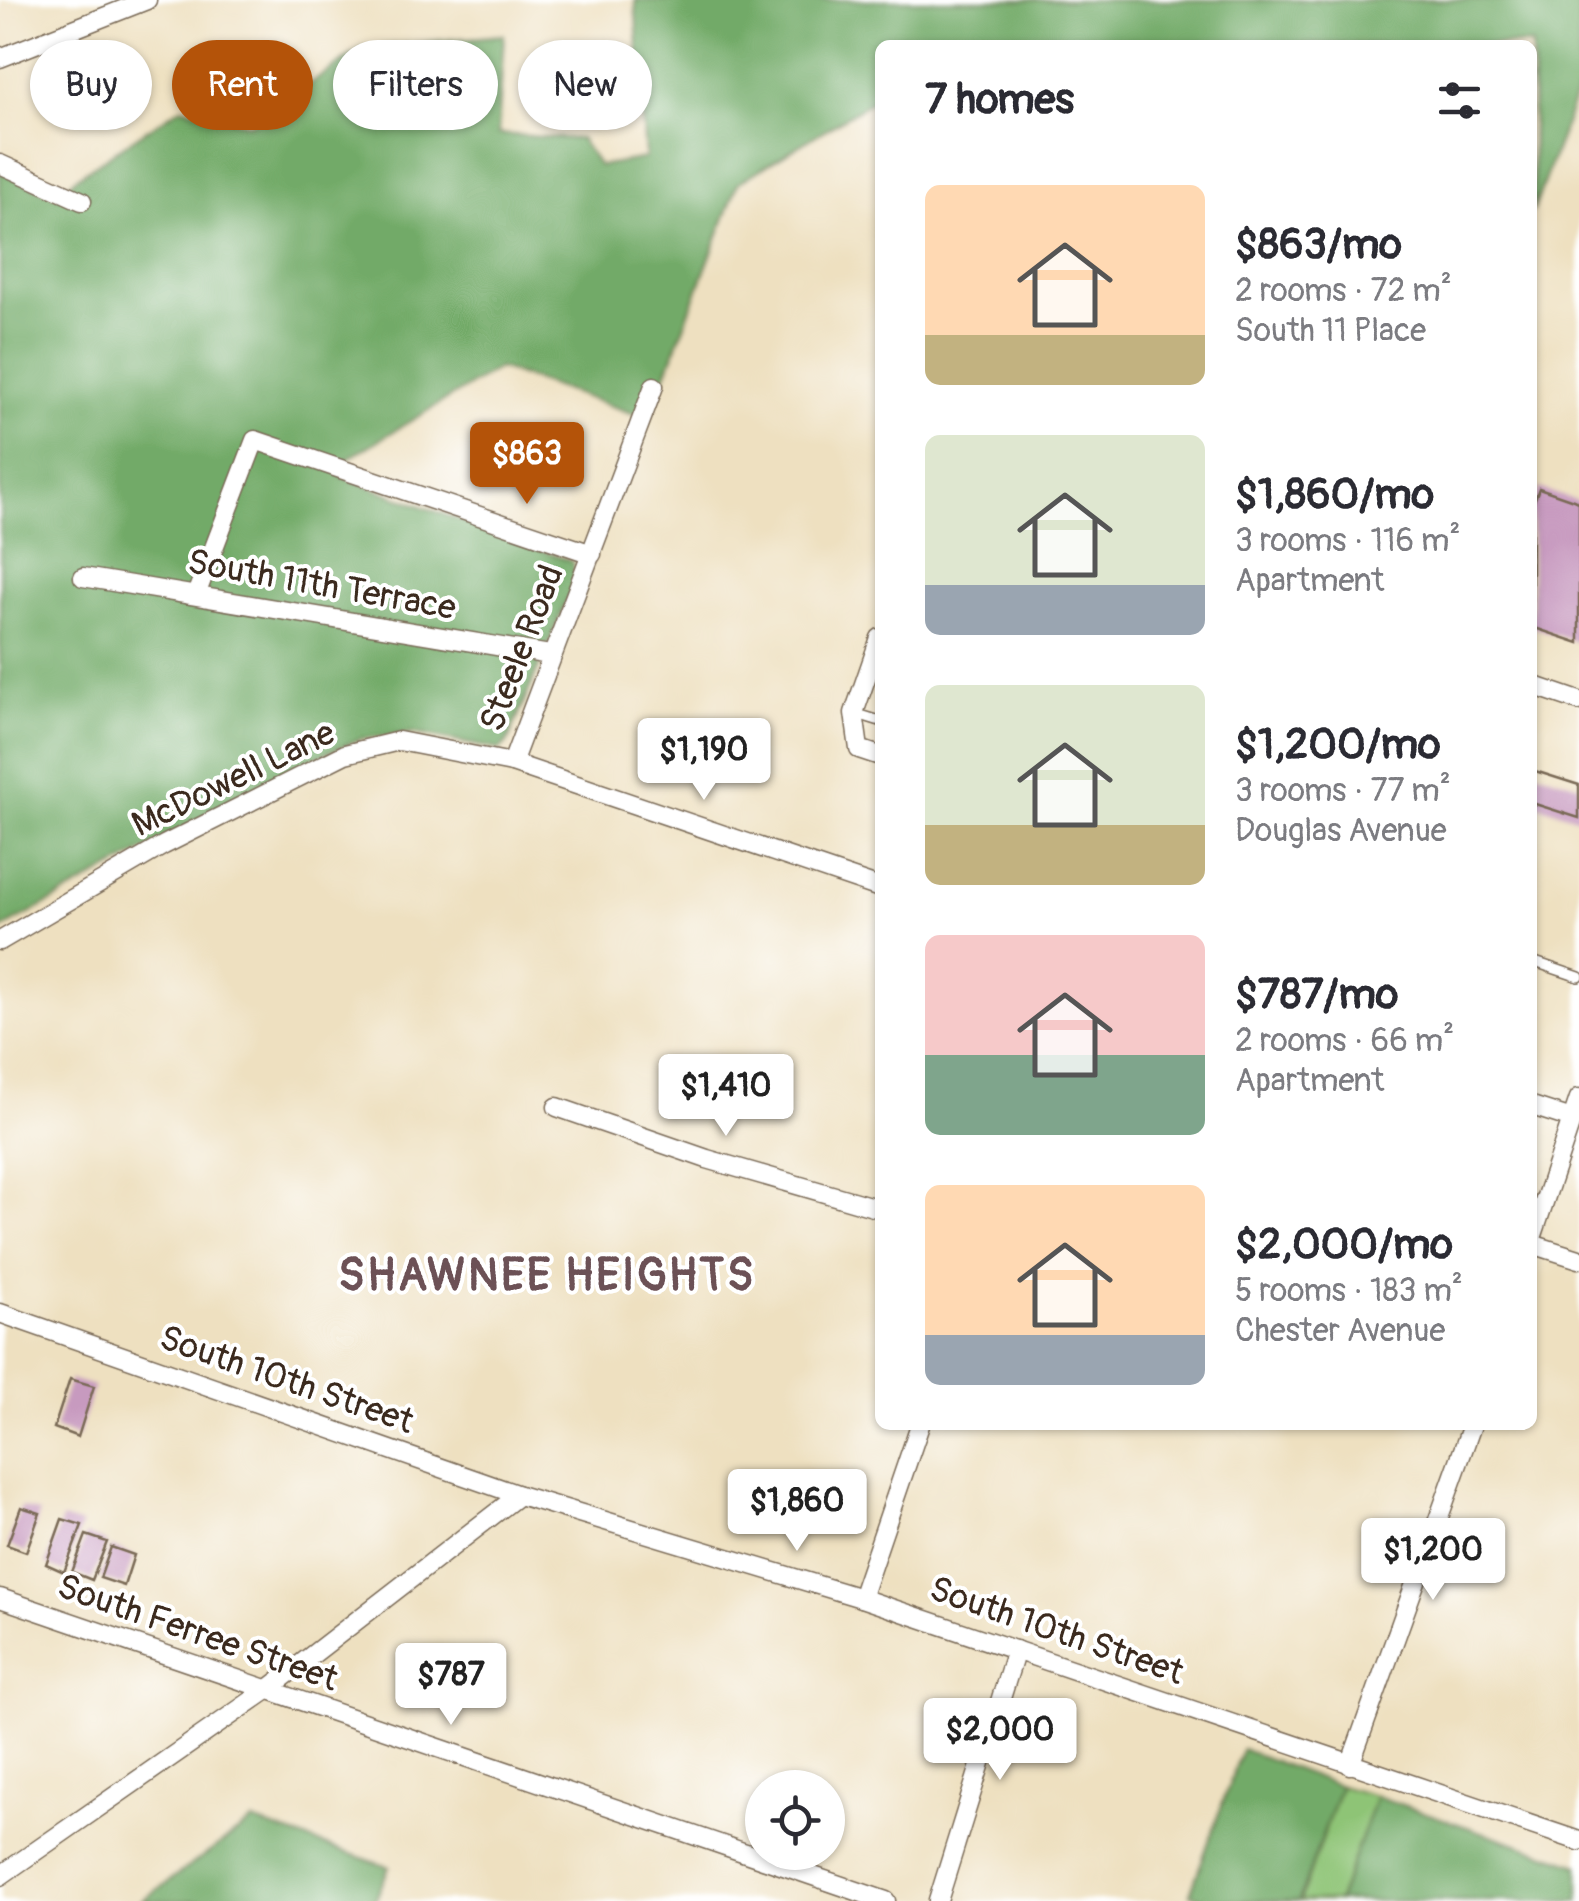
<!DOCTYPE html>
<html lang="en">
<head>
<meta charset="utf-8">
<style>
  :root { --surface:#fff; --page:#f7f7f7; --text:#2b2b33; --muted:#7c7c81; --accent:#b45309 }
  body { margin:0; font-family:Pangolin,sans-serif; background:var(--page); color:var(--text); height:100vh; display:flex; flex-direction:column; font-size:38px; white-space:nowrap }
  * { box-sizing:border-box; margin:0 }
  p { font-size:32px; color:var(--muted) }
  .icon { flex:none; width:55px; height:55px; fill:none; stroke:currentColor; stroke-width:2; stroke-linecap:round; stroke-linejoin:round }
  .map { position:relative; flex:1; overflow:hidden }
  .side { position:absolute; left:875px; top:40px; width:662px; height:1390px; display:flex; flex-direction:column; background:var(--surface); border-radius:15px; box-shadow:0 2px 8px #0004 }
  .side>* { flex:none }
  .guide { position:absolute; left:30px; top:40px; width:695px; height:90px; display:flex; gap:20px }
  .controls { position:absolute; left:745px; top:1770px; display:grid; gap:20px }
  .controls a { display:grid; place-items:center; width:100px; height:100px; border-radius:50%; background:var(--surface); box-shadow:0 2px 8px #0004; font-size:50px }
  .price { position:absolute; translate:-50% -85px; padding:0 22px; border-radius:10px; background:#fff; color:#222; font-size:32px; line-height:65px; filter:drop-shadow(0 2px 5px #0008) }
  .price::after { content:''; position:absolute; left:50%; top:60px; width:30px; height:22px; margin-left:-15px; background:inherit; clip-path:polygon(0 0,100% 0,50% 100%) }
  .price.current { background:var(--accent); color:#fff }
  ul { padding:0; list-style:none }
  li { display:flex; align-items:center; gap:30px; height:250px; padding:0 50px }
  li span { display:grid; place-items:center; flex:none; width:280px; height:200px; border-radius:15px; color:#555 }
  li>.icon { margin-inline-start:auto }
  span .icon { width:120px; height:120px; fill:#fffc; stroke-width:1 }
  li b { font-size:42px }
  h2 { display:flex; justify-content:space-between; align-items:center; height:120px; padding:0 50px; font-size:42px }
  .tag { padding:0 35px; border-radius:45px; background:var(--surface); box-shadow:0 2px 8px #0004; font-size:35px; line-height:90px }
  .tag.current { background:var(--accent); color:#fff }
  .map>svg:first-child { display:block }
  .green { fill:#8ec476; stroke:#64774a; stroke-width:2.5 }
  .forest { fill:#72aa67; stroke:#566a42; stroke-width:2.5 }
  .building { fill:#c79abf }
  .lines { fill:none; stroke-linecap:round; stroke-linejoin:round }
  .service-casing { stroke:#7a6a57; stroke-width:12 }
  .minor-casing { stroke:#7a6a57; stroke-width:21 }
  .service { stroke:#fff; stroke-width:9 }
  .minor { stroke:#fff; stroke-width:18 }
  .labels { text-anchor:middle; stroke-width:8; stroke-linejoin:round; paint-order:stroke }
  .street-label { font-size:35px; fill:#3b2a1e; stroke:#fff }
  .district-label { font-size:45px; font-weight:bold; letter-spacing:2.5px; fill:#6c5156; stroke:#fff }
</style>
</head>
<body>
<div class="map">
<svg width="1579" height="1901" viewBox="0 0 1579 1901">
  <rect width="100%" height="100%" fill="#fff"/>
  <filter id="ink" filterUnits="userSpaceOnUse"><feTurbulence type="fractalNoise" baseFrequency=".01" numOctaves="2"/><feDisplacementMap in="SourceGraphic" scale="20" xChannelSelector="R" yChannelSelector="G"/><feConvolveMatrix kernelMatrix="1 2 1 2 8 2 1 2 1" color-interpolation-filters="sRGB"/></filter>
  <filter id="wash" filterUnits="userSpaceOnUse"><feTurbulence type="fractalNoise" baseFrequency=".0048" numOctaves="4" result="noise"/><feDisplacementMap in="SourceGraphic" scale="40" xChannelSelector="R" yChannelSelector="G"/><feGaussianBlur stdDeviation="2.25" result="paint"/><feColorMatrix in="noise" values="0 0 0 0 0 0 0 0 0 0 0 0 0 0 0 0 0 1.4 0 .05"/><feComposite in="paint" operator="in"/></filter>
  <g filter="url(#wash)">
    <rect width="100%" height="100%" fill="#eee0c0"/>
    <!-- green -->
    <polygon class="green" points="1340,1786 1376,1796 1338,1901 1300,1901"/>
    <!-- forest -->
    <g class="forest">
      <polygon points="635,0 1579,0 1579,86 1533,212 1532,45 880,45 880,96 738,183 649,419 499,368 349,458 341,476 573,562 575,580 507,743 500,750 412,733 360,739 311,759 0,930 0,171 57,197 75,178 181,107 250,124 363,48 504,35 498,134 580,139 599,166 645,158"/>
      <polygon points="1242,1749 1340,1786 1299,1901 1209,1901 1190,1894"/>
      <polygon points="1376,1796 1579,1865 1579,1901 1338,1901"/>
      <polygon points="253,1821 389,1867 375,1901 141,1901"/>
    </g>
    <g id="blocks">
      <!-- building -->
      <g class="building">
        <polygon points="1539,488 1579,502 1579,643 1532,627 1532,507"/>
        <polygon points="1532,770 1579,785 1579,818 1532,803"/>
        <polygon points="70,1379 94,1386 78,1437 54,1428"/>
        <polygon points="21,1507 40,1513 26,1552 7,1545"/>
        <polygon points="62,1519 82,1525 64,1572 46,1564"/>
        <polygon points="86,1535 107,1542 92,1580 72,1572"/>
        <polygon points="111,1547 134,1555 124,1586 100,1578"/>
      </g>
    </g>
  </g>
  <g filter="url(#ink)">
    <use href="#blocks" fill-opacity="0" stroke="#7a6a57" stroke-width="2.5"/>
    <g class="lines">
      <!-- service casing -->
      <g class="service-casing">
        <g id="service">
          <polyline points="854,713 880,721"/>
          <polyline points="1532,961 1579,977"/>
        </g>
      </g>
      <!-- minor casing -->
      <g class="minor-casing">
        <g id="minor">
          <polyline points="0,58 147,0"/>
          <polyline points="0,164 82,201"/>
          <polyline points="83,577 550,655"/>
          <polyline points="196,595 255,440 592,554"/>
          <polyline points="880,638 854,713 859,749 880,756"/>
          <polyline points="1532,685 1579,701"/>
          <polyline points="512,763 654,386"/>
          <polyline points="0,941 164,845 345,754 399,741 512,763 880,888"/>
          <polyline points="1532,1106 1572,1119"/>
          <polyline points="557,1107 707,1159 880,1209"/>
          <polyline points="1532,1238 1579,1098"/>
          <polyline points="1532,1244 1579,1259"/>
          <polyline points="0,1313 519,1495 861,1598 1579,1841"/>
          <polyline points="0,1598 886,1901"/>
          <polyline points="861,1598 920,1425"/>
          <polyline points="1350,1765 1472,1425"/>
          <polyline points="0,1876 267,1690 519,1495"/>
          <polyline points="938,1901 1016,1650"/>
        </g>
      </g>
      <!-- service -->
      <use href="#service" class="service"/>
      <!-- minor -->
      <use href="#minor" class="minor"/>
    </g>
  </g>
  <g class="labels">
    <!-- street labels -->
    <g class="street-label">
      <text transform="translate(322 584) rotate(10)" y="12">South 11th Terrace</text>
      <text transform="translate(521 648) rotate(-69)" y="12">Steele Road</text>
      <text transform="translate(233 778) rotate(-26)" y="12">McDowell Lane</text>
      <text transform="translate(287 1379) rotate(19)" y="12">South 10th Street</text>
      <text transform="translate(1057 1630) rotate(19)" y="12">South 10th Street</text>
      <text transform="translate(198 1632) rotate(19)" y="12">South Ferree Street</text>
    </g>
    <!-- district labels -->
    <g class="district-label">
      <text x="547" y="1290">SHAWNEE HEIGHTS</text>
    </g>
  </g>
</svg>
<div class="controls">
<a><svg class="icon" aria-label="locate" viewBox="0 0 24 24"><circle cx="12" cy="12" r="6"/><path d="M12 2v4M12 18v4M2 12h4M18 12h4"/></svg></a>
</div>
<b class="price current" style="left:527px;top:507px">$863</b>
<b class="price" style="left:704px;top:803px">$1,190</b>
<b class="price" style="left:726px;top:1139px">$1,410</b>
<b class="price" style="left:797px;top:1554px">$1,860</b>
<b class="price" style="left:1433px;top:1603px">$1,200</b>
<b class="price" style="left:451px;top:1728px">$787</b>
<b class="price" style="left:1000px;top:1783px">$2,000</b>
<div class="guide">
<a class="tag">Buy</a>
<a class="tag current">Rent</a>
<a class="tag">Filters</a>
<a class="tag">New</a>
</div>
<section class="side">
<h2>7 homes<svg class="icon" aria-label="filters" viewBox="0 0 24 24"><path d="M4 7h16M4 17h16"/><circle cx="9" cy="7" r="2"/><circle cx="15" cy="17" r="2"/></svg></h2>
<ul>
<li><span style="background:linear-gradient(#ffd9b3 75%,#c2b280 0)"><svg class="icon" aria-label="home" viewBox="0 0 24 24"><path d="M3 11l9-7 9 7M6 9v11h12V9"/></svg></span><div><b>$863/mo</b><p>2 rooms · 72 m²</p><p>South 11 Place</p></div></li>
<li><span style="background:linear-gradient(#dfe7d0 75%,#9aa5b1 0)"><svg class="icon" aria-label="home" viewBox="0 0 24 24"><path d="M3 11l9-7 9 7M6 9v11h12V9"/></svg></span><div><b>$1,860/mo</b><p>3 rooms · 116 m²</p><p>Apartment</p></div></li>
<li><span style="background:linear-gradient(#dfe7d0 70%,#c2b280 0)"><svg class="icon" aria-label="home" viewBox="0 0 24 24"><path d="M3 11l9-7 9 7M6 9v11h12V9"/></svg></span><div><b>$1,200/mo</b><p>3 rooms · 77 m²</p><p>Douglas Avenue</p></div></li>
<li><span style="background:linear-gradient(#f6c9c9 60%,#7fa58c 0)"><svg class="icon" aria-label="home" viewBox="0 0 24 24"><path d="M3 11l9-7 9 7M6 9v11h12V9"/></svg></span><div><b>$787/mo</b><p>2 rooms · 66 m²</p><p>Apartment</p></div></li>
<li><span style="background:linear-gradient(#ffd9b3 75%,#9aa5b1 0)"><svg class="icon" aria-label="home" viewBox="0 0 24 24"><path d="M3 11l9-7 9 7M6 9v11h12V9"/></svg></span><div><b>$2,000/mo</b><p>5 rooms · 183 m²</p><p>Chester Avenue</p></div></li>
</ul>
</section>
</div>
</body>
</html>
